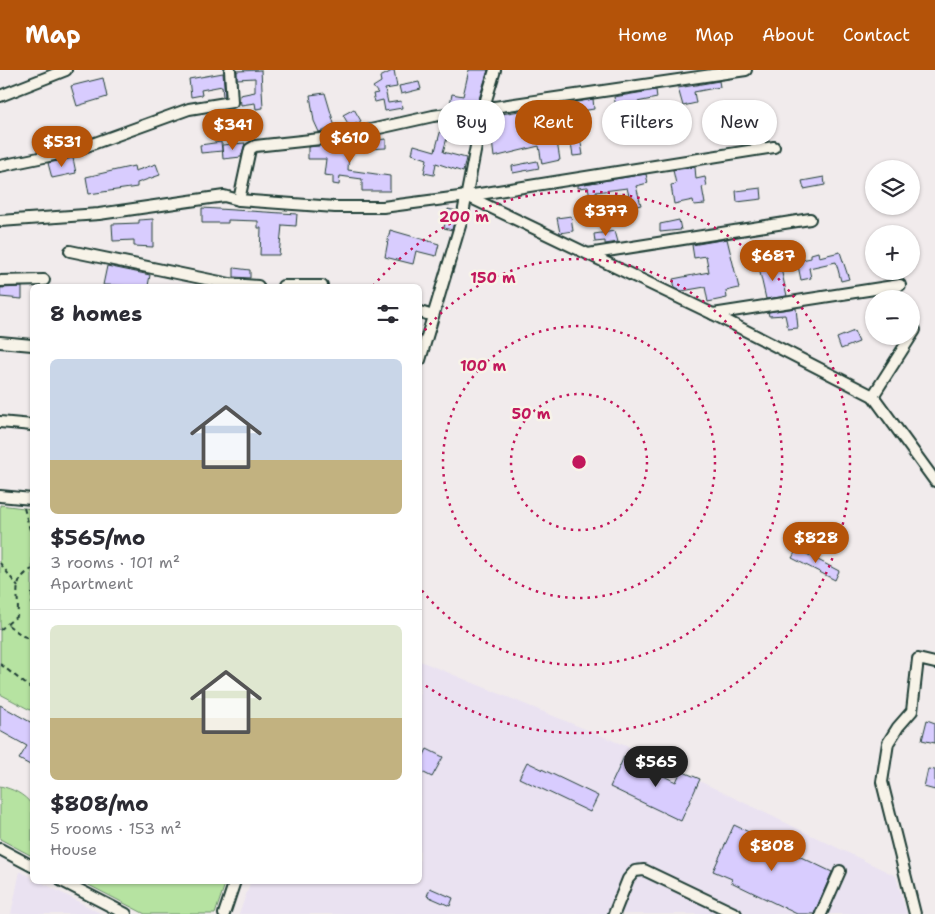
<!DOCTYPE html>
<html lang="en">
<head>
<meta charset="utf-8">
<style>
  :root { --surface:#fff; --page:#f2f2f3; --text:#2b2b33; --muted:#7c7c81; --line:#e1e1e2; --accent:#b45309 }
  body { margin:0; font-family:"Shantell Sans",sans-serif; background:var(--page); color:var(--text); height:100vh; display:flex; flex-direction:column; font-size:19px; white-space:nowrap }
  * { box-sizing:border-box; margin:0 }
  p { font-size:16px; color:var(--muted) }
  .icon { flex:none; width:28px; height:28px; fill:none; stroke:currentColor; stroke-width:2; stroke-linecap:round; stroke-linejoin:round }
  .map { position:relative; flex:1; overflow:hidden }
  .panel { position:absolute; left:30px; top:214px; width:392px; height:600px; display:flex; flex-direction:column; background:var(--surface); border-radius:8px; box-shadow:0 1px 4px #0004 }
  .panel>* { flex:none }
  .banner { position:absolute; left:438px; top:30px; width:422px; height:45px; display:flex; gap:10px }
  .buttons { position:absolute; left:865px; top:90px; display:grid; gap:10px }
  .buttons a { display:grid; place-items:center; width:55px; height:55px; border-radius:50%; background:var(--surface); box-shadow:0 1px 4px #0004; font-size:25px }
  .price { position:absolute; translate:-50% -42px; padding:0 11px; border-radius:18px; background:var(--accent); color:#fff; font-size:16px; line-height:32px; filter:drop-shadow(0 1px 2px #0008) }
  .price::after { content:''; position:absolute; left:50%; top:30px; width:15px; height:11px; margin-left:-8px; background:inherit; clip-path:polygon(0 0,100% 0,50% 100%) }
  .price.current { background:#222; color:#fff }
  ul { padding:0; list-style:none }
  li { display:grid; align-content:center; gap:10px; height:265px; padding:0 20px }
  li+li { border-top:1px solid var(--line) }
  li span { display:grid; place-items:center; height:155px; border-radius:8px; color:#555 }
  li>.icon { margin-inline-start:auto }
  span .icon { width:90px; height:90px; fill:#fffc; stroke-width:1 }
  li b { font-size:21px }
  h2 { display:flex; justify-content:space-between; align-items:center; height:60px; padding:0 20px; font-size:21px }
  .chip { padding:0 18px; border-radius:22px; background:var(--surface); box-shadow:0 1px 4px #0004; font-size:18px; line-height:45px }
  .chip.current { background:var(--accent); color:#fff }
  header { display:flex; align-items:center; gap:30px; box-sizing:border-box; height:70px; padding:0 25px; background:var(--accent); color:#fff }
  header strong { font-size:24px }
  nav { display:flex; gap:28px; margin-inline-start:auto; font-size:18px }
  .map>svg:first-child { display:block }
  .built { fill:#eae2f1 }
  .green { fill:#b6e3a1; stroke:#6a906a }
  .building { fill:#d8ccfe; stroke:#1f3d34 }
  .lines { fill:none; stroke-linecap:round; stroke-linejoin:round }
  .minor-casing { stroke:#1f3d34; stroke-width:14 }
  .path { stroke:#1f3d34; stroke-width:2; stroke-dasharray:5 4; stroke-linecap:butt }
  .minor { stroke:#f7f3e8; stroke-width:10 }
  .ring { fill:none; stroke:#c2185b; stroke-width:2.5; stroke-dasharray:2.5 5 }
  .centre { fill:#c2185b; stroke:#f7f3e8; stroke-width:2.5 }
  .ring-label { font-size:15px; text-anchor:middle; font-weight:bold; fill:#c2185b; stroke:#f7f3e8; stroke-width:5; stroke-linejoin:round; paint-order:stroke }
</style>
</head>
<body>
<header>
<strong>Map</strong>
<nav><a>Home</a><a>Map</a><a>About</a><a>Contact</a></nav>
</header>
<div class="map">
<svg width="935" height="844" viewBox="0 0 935 844">
  <rect width="100%" height="100%" fill="#f1ebec"/>
  <filter id="ink" filterUnits="userSpaceOnUse"><feTurbulence type="fractalNoise" baseFrequency=".02" numOctaves="2"/><feDisplacementMap in="SourceGraphic" scale="10" xChannelSelector="R" yChannelSelector="G"/><feConvolveMatrix kernelMatrix="1 2 1 2 8 2 1 2 1" color-interpolation-filters="sRGB"/></filter>
  <g filter="url(#ink)">
    <!-- built -->
    <g class="built">
      <polygon points="420,591 631,678 896,806 907,844 239,844 251,811 420,811"/>
      <polygon points="20,801 32,808 32,811 39,811 102,844 11,844"/>
    </g>
    <!-- green -->
    <g class="green">
      <polygon points="0,435 32,439 32,641 0,624"/>
      <path d="M0,716C13,719 24,724 32,735V786L0,769Z"/>
      <polygon points="81,811 226,811 215,844 145,844"/>
    </g>
    <!-- building -->
    <g class="building">
      <polygon points="261,0 263,38 256,39 255,33 241,35 240,25 255,22 255,8 237,9 237,1"/>
      <polygon points="394,0 397,17 385,19 388,33 401,31 402,38 385,41 383,30 375,32 373,24 378,23 373,17 381,12 380,7"/>
      <polygon points="469,0 488,0 478,32 458,35 450,34 452,24 463,26"/>
      <polygon points="223,3 225,26 223,27 222,16 201,20 202,25 191,27 189,9"/>
      <polygon points="103,8 107,27 77,36 71,16"/>
      <polygon points="719,11 720,17 694,22 696,33 683,36 678,18"/>
      <polygon points="419,12 421,19 401,24 399,16"/>
      <polygon points="656,20 657,28 637,32 642,56 648,55 650,64 623,69 614,27"/>
      <polygon points="325,23 335,57 319,62 314,51 310,25"/>
      <polygon points="593,29 594,39 569,43 567,34"/>
      <polygon points="551,36 560,90 542,94 539,76 494,87 489,46"/>
      <polygon points="354,39 361,51 350,57 343,45"/>
      <polygon points="443,52 451,54 443,82 466,88 463,102 436,93 434,105 424,103 427,89 412,84 414,75 435,81"/>
      <polygon points="461,53 473,58 471,67 457,62"/>
      <polygon points="580,67 583,85 573,86 570,68"/>
      <polygon points="386,69 386,78 349,80 348,100 390,106 390,121 362,121 362,109 340,106 339,115 333,114 333,106 324,105 326,89 308,89 308,77"/>
      <polygon points="221,72 222,81 201,83 200,75"/>
      <polygon points="245,73 241,87 223,89 222,75"/>
      <polygon points="73,88 76,103 52,108 48,93"/>
      <polygon points="537,91 539,98 513,103 512,96"/>
      <polygon points="156,94 160,105 137,113 137,117 89,124 86,107 134,96 135,101"/>
      <polygon points="695,97 696,109 705,107 707,116 702,117 705,134 694,135 693,130 674,134 671,115 676,114 673,100"/>
      <polygon points="646,104 648,113 636,116 641,135 632,137 627,118 596,122 599,140 611,138 613,146 586,150 585,143 588,143 586,132 591,131 588,117 578,118 578,115"/>
      <polygon points="824,107 825,115 804,119 802,111"/>
      <polygon points="761,118 762,129 737,132 736,121"/>
      <polygon points="202,138 297,144 296,156 282,155 279,185 260,185 261,158 258,158 258,151 228,150 228,153 202,153"/>
      <polygon points="448,139 457,141 452,160 444,158"/>
      <polygon points="571,146 573,161 560,163 557,148"/>
      <polygon points="153,149 153,177 134,176 134,170 113,171 112,154 139,153 139,150"/>
      <polygon points="679,150 681,160 660,162 660,154"/>
      <polygon points="390,160 439,174 436,186 416,181 413,194 385,187"/>
      <polygon points="615,161 618,172 605,174 605,171 595,172 594,164"/>
      <polygon points="727,169 739,218 726,221 727,228 708,232 705,217 682,221 675,218 673,209 709,202 706,186 694,188 692,175"/>
      <polygon points="756,173 760,196 751,198 747,175"/>
      <polygon points="795,175 797,189 777,193 774,178"/>
      <polygon points="818,182 819,187 840,182 849,209 841,211 836,192 809,198 811,208 801,210 797,191 811,188 811,184"/>
      <polygon points="780,194 787,226 766,229 759,198"/>
      <polygon points="107,196 150,205 148,216 103,215"/>
      <polygon points="234,198 250,200 250,208 234,207"/>
      <polygon points="22,217 22,229 0,227 0,218"/>
      <polygon points="796,238 798,258 788,259 785,245 769,246 768,242"/>
      <polygon points="854,261 859,272 841,279 837,268"/>
      <polygon points="797,479 839,501 835,510 792,488"/>
      <polygon points="0,635 32,653 32,696 19,689 27,676 0,661"/>
      <polygon points="927,650 935,653 935,673 922,670"/>
      <polygon points="427,679 443,687 432,707 420,701 420,693"/>
      <polygon points="624,687 676,712 681,701 700,709 681,751 610,717"/>
      <polygon points="527,692 598,726 590,742 519,708"/>
      <polygon points="928,699 935,700 935,720 924,717"/>
      <polygon points="734,755 832,802 814,844 797,844 731,812 732,809 713,801"/>
      <polygon points="430,818 453,828 450,836 427,826"/>
    </g>
    <g class="lines">
      <!-- minor casing -->
      <g class="minor-casing">
        <g id="minor">
          <polyline points="0,26 66,0"/>
          <polyline points="0,96 73,81 189,39 232,32 230,0"/>
          <polyline points="467,126 713,244 873,326 935,411"/>
          <polyline points="239,130 250,79 255,76 339,67 433,46 746,0"/>
          <polyline points="0,151 99,144 224,126 239,130 335,137 383,137 467,126 774,77"/>
          <polyline points="70,181 230,214 258,216"/>
          <polyline points="588,184 810,149"/>
          <polyline points="0,211 44,210"/>
          <polyline points="283,216 322,216"/>
          <polyline points="420,242 433,246"/>
          <polyline points="713,244 900,215"/>
          <polyline points="0,272 32,275"/>
          <polyline points="420,290 462,149 483,40 495,0"/>
          <polyline points="873,326 915,260"/>
          <polyline points="0,352 32,355"/>
          <polyline points="0,426 32,429"/>
          <polyline points="0,779 32,796"/>
          <polyline points="62,811 126,844"/>
          <polyline points="224,844 235,811"/>
          <polyline points="614,844 628,809 635,801 644,800 736,844"/>
          <polyline points="821,844 840,801"/>
          <polyline points="915,844 882,712 888,673 898,657 912,641 918,589 935,593"/>
        </g>
      </g>
      <!-- path -->
      <g class="path">
        <polyline points="24,438 32,467"/>
        <polyline points="0,493 18,517"/>
        <polyline points="32,523 32,534"/>
        <polyline points="8,555 23,566 32,569"/>
        <path d="M0,560L17,546C21,528 9,512 32,499"/>
        <polyline points="0,594 32,619"/>
      </g>
      <!-- minor -->
      <use href="#minor" class="minor"/>
    </g>
  </g>
  <!-- distance rings -->
  <g class="ring">
    <circle cx="579" cy="392" r="68"/>
    <circle cx="579" cy="392" r="136"/>
    <path d="M420 266A203 203 0 1 1 420 518"/>
    <path d="M373 216A271 271 0 1 1 422 613"/>
  </g>
  <circle cx="579" cy="392" r="8" class="centre"/>
  <g class="ring-label">
    <text x="464" y="152">200 m</text>
    <text x="493" y="213">150 m</text>
    <text x="483" y="301">100 m</text>
    <text x="531" y="349">50 m</text>
  </g>
</svg>
<div class="buttons">
<a><svg class="icon" aria-label="layers" viewBox="0 0 24 24"><path d="M12 4l9 5-9 5-9-5zM3 14l9 5 9-5"/></svg></a>
<a>+</a>
<a>−</a>
</div>
<b class="price" style="left:233px;top:81px">$341</b>
<b class="price" style="left:350px;top:94px">$610</b>
<b class="price" style="left:62px;top:98px">$531</b>
<b class="price" style="left:606px;top:167px">$377</b>
<b class="price" style="left:773px;top:212px">$687</b>
<b class="price" style="left:816px;top:494px">$828</b>
<b class="price current" style="left:656px;top:718px">$565</b>
<b class="price" style="left:772px;top:802px">$808</b>
<div class="banner">
<a class="chip">Buy</a>
<a class="chip current">Rent</a>
<a class="chip">Filters</a>
<a class="chip">New</a>
</div>
<section class="panel">
<h2>8 homes<svg class="icon" aria-label="filters" viewBox="0 0 24 24"><path d="M4 7h16M4 17h16"/><circle cx="9" cy="7" r="2"/><circle cx="15" cy="17" r="2"/></svg></h2>
<ul>
<li><span style="background:linear-gradient(#c9d6e8 65%,#c2b280 0)"><svg class="icon" aria-label="home" viewBox="0 0 24 24"><path d="M3 11l9-7 9 7M6 9v11h12V9"/></svg></span><div><b>$565/mo</b><p>3 rooms · 101 m²</p><p>Apartment</p></div></li>
<li><span style="background:linear-gradient(#dfe7d0 60%,#c2b280 0)"><svg class="icon" aria-label="home" viewBox="0 0 24 24"><path d="M3 11l9-7 9 7M6 9v11h12V9"/></svg></span><div><b>$808/mo</b><p>5 rooms · 153 m²</p><p>House</p></div></li>
</ul>
</section>
</div>
</body>
</html>
